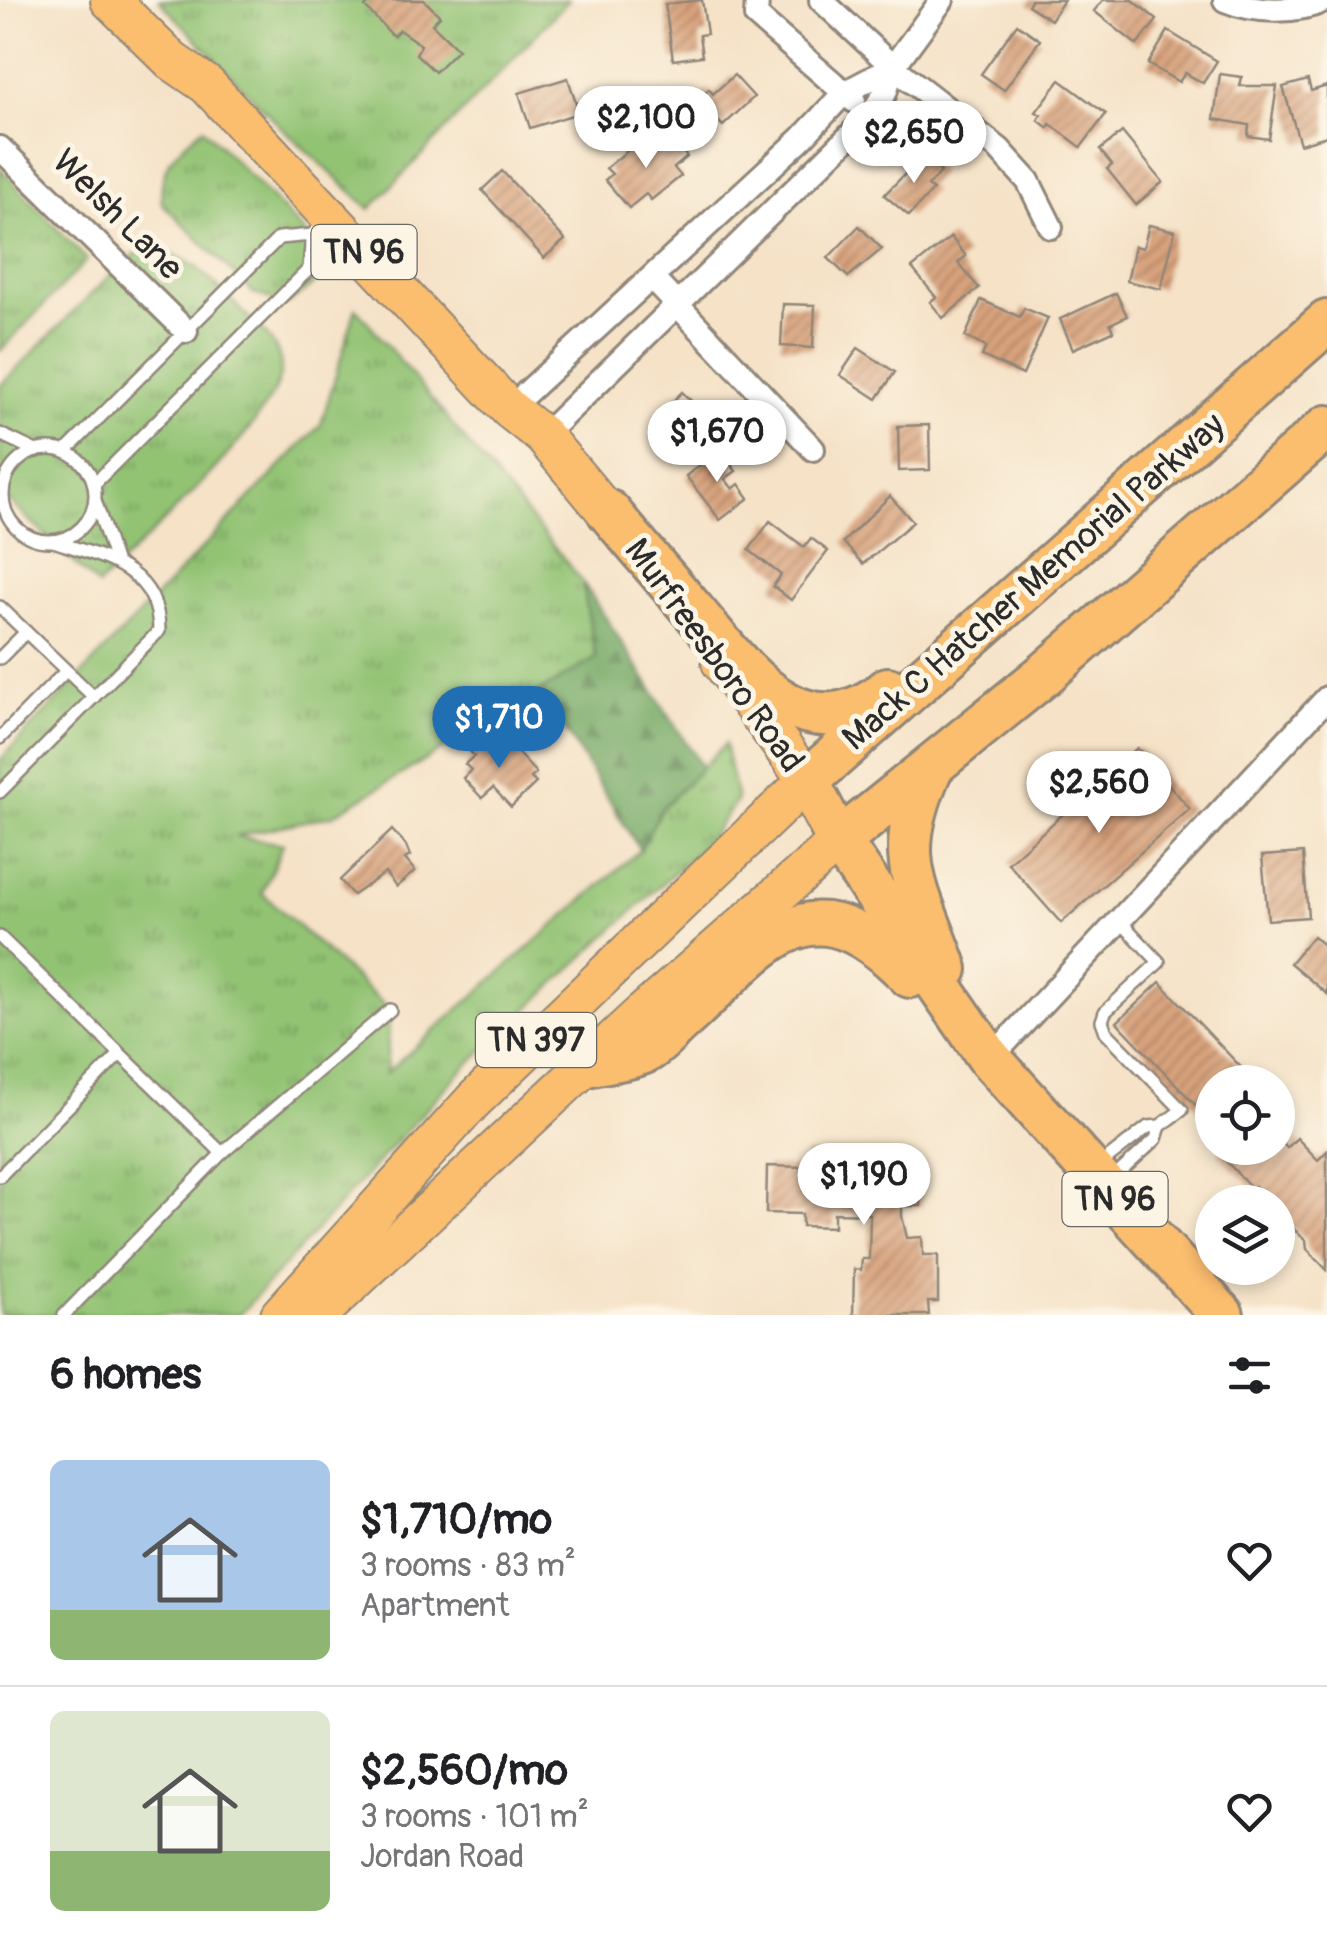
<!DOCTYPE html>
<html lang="en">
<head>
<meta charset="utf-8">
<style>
  :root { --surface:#fff; --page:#f2f2f2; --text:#202124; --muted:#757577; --line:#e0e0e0; --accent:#1f6fb2 }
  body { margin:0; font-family:Pangolin,sans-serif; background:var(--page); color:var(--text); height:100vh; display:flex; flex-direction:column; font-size:38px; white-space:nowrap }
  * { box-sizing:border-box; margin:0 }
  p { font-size:32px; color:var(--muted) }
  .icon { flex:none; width:55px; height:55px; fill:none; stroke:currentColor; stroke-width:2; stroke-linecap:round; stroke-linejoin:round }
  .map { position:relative; height:1315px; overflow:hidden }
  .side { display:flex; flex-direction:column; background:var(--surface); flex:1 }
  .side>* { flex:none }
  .buttons { position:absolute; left:1195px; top:1065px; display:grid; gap:20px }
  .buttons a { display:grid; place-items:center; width:100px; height:100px; border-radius:50%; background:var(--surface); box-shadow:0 5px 15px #0003; font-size:50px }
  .price { position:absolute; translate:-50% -85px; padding:0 22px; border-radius:35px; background:#fff; color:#222; font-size:32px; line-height:65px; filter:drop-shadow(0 2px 5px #0008) }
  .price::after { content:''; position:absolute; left:50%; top:60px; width:30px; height:22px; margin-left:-15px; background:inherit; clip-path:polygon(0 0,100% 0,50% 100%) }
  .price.on { background:var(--accent); color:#fff }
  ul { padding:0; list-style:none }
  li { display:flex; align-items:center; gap:30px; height:250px; padding:0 50px }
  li+li { border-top:2px solid var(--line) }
  li span { display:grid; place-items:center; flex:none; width:280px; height:200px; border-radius:15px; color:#555 }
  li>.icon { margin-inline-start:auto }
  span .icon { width:120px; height:120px; fill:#fffc; stroke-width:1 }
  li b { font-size:42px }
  h2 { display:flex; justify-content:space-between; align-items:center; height:120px; padding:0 50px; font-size:42px }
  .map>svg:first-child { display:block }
  .grass { fill:url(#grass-tufts); stroke:#5e774f; stroke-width:2.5 }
  .forest { fill:url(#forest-firs); stroke:#506a48; stroke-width:2.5 }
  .building { fill:url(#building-hatch) }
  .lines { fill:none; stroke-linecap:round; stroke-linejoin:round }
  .lane-casing { stroke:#908679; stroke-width:16 }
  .street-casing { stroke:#908679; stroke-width:28 }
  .primary-casing { stroke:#908679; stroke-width:42 }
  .highway-casing { stroke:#908679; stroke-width:48 }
  .lane { stroke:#fff; stroke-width:11 }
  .street { stroke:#fff; stroke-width:22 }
  .primary { stroke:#fbbd6e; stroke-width:38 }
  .highway { stroke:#fbbd6e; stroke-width:42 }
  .labels { text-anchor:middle; stroke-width:10; stroke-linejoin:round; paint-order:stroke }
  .shield { fill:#fcf5e5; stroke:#6a6863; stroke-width:2.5 }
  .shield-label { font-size:32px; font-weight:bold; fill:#2b2b2b }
  .street-label { font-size:35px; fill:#2b2b2b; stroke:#fcf5e5 }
</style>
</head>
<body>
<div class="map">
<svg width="1327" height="1315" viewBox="0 0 1327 1315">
  <defs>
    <pattern id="grass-tufts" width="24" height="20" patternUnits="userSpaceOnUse" patternTransform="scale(2.5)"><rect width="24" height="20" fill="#92c373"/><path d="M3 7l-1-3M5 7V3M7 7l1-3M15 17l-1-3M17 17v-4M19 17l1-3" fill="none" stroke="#779f5f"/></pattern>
    <pattern id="forest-firs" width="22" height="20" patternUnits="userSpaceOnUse" patternTransform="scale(2.5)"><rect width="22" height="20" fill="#75a965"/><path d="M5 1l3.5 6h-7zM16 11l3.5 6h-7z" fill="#608a53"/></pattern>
    <pattern id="building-hatch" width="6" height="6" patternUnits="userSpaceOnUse" patternTransform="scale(2.5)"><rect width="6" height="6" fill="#d8a27c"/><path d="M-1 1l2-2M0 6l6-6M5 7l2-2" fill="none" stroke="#af8466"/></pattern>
  </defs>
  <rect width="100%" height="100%" fill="#fcf5e5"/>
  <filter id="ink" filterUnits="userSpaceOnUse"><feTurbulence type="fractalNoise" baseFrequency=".01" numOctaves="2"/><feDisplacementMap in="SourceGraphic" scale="20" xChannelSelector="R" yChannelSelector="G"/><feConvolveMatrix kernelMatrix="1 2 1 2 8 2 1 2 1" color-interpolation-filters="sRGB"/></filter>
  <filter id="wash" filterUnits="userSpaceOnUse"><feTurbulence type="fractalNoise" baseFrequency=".0048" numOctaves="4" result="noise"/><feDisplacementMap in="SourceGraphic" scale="40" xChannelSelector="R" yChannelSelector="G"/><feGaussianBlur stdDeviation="2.25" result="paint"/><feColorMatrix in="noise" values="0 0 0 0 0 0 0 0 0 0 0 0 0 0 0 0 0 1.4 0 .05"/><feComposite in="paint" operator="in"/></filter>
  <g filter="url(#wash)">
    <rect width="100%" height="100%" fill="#f5e2c7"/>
    <!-- grass -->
    <g class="grass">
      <polygon points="159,0 569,0 370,209 280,126"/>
      <path d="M203,128L330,259L325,275L288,304L254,294L162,203C158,166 176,149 203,128Z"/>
      <polygon points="0,168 87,260 0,351"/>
      <path d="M145,249C188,251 209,278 238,307C254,323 281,343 281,367C282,416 137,546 98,586L0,492V386L126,259Z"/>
      <polygon points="356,308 582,581 596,658 333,815 235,836 283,844 262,893 390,1010 386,1073 640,850 661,809 725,744 737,800 708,841 459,1073 239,1315 0,1315 0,760 321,424"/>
    </g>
    <!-- forest -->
    <polygon class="forest" points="582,581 702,767 661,809 640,850 541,691 596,658"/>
    <g id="blocks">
      <!-- building -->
      <g class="building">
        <polygon points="371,0 424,0 440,16 432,24 458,49 435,72 416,54 421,45 399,30 393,36 365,7"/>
        <polygon points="702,0 707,34 699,35 702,56 673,60 665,4"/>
        <polygon points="1031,0 1064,0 1051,20 1028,5"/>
        <polygon points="1103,0 1133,0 1157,20 1137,45 1094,11"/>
        <polygon points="1017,24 1040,40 1004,90 981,74"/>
        <polygon points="1168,31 1217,61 1203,83 1185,73 1179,82 1148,64"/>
        <polygon points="1220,74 1242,77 1240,86 1277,86 1269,139 1248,136 1249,125 1214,119"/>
        <polygon points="734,75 754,97 723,126 698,99 709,89 713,94"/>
        <polygon points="568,78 579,113 530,128 519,93"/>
        <polygon points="1060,80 1106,114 1081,147 1050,124 1048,128 1038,120 1041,115 1036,112"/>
        <polygon points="1308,80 1311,91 1327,86 1327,136 1300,144 1283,87"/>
        <polygon points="667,132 687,157 674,168 681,176 651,200 646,194 629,208 605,180 612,174 606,168 632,147 638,155"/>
        <polygon points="1122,132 1163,182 1136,205 1107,169 1112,165 1100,150"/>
        <polygon points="923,156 941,172 928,186 933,190 909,216 884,195"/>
        <polygon points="502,171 565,240 544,258 482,190"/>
        <polygon points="1149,225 1175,231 1161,289 1127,281 1135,246 1143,248"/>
        <polygon points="859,226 882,249 848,277 828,258"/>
        <polygon points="951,237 966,256 958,263 979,288 943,318 930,302 936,297 912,268"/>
        <polygon points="1116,293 1127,316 1110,324 1113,331 1073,349 1060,319"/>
        <polygon points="981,300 1020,317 1024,308 1048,318 1023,375 982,356 986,347 965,337"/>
        <polygon points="783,304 815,305 813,348 781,346"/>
        <polygon points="858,348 895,372 877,399 840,375"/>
        <polygon points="682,392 719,429 695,452 674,431 681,424 665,409"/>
        <polygon points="929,425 930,470 899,471 898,426"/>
        <polygon points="719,450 736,471 725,479 733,489 739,484 749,498 720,520 686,476"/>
        <polygon points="890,496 913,522 863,564 843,542"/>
        <polygon points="770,521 804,547 811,538 828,551 791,600 773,586 781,575 749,550"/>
        <polygon points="501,735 536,773 531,778 536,783 511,807 493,788 482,798 463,778 471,770 465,764 474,756 469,750 484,736 492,744"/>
        <polygon points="1137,748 1190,809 1061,923 1008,863"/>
        <polygon points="392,830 406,846 410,856 405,859 415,871 396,887 385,873 353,895 340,880"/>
        <polygon points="1303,853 1308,917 1268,920 1262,856"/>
        <polygon points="1313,936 1327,948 1327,994 1290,963"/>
        <polygon points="1160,982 1253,1080 1212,1082 1210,1120 1117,1022"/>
        <polygon points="1278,1138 1287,1148 1297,1138 1318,1160 1327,1151 1327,1270 1307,1249 1306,1240 1278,1215 1278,1202 1265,1202 1255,1186 1252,1188 1218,1153 1224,1148 1278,1148"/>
        <polygon points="806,1155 837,1156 837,1162 874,1163 873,1170 895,1170 895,1179 922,1180 921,1206 902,1206 902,1216 907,1238 922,1237 923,1255 938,1255 938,1302 928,1302 929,1315 853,1315 854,1269 861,1270 862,1259 869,1259 870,1214 834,1213 834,1227 802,1226 802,1214 766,1213 767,1166 806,1167"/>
      </g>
    </g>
  </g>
  <g filter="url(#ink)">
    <use href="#blocks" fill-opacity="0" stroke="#908679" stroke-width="2.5"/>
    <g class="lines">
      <!-- lane casing -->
      <g class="lane-casing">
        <g id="lane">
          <polyline points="0,434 36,451"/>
          <circle cx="49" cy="495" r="46"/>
          <polyline points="65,452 279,238 312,235"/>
          <polyline points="94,484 309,269 312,235 327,220"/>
          <polyline points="95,500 115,561"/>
          <polyline points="0,607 94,697"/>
          <polyline points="0,658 26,632"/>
          <polyline points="0,738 66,671"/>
          <path d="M0,792L159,631C159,568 103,557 53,541"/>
          <polyline points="0,937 222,1153"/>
          <polyline points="1098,1166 1148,1127 1160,1126 1182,1110 1106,1032 1102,1021 1105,1012 1159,962 1119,920"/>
          <polyline points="0,1176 119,1055"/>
          <polyline points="1110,1181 1156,1139 1160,1126"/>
          <polyline points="64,1315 222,1153 390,1010"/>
        </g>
      </g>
      <!-- street casing -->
      <g class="street-casing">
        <g id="street">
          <polyline points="757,0 756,16 854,101"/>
          <polyline points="821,0 893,67 999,149 1028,181 1051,227"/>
          <path d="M1225,0C1254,12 1295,14 1325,0"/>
          <polyline points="0,148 186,331"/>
          <polyline points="652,278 813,449"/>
          <polyline points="509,409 802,138 844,93 893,67"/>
          <polyline points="543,436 871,115 885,93 893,67 942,0"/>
          <polyline points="990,1059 1327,698"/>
        </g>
      </g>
      <!-- primary casing -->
      <g class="primary-casing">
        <g id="primary">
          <polyline points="110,0 172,61 207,85 509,409 543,436 625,534"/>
          <polyline points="280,1315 473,1101 807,781 721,662"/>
          <polyline points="318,1315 639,1016 839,841"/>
        </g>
      </g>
      <!-- highway casing -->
      <g class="highway-casing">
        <g id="highway">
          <path d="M609,512C637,546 666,579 695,613C746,673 804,757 888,689"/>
          <path d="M932,766C891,857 914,881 946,969"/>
          <polyline points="839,841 1045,674 1327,427"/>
          <path d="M587,1065C606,1060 632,1059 648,1050C660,1043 672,1028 683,1019C768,942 808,872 910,976"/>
          <polyline points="1222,1315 990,1059 839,841 807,781 1327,322"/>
        </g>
      </g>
      <!-- lane -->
      <use href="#lane" class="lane"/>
      <!-- street -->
      <use href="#street" class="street"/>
      <!-- primary -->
      <use href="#primary" class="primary"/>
      <!-- highway -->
      <use href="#highway" class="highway"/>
    </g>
  </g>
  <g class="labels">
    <!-- shield labels -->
    <g class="shield">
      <rect x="311.5" y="225" width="105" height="54" rx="8"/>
      <rect x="476" y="1013" width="120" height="54" rx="8"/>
      <rect x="1062.5" y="1172" width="105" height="54" rx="8"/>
    </g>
    <g class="shield-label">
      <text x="364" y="263">TN 96</text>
      <text x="536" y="1051">TN 397</text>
      <text x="1115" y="1210">TN 96</text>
    </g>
    <!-- street labels -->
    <g class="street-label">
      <text transform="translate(118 214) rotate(45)" y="12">Welsh Lane</text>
      <text transform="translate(1033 581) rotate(-41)" y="12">Mack C Hatcher Memorial Parkway</text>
      <text transform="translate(715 655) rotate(54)" y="12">Murfreesboro Road</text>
    </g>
  </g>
</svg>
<div class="buttons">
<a><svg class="icon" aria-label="locate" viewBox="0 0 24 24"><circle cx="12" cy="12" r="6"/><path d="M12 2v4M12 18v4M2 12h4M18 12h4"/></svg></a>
<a><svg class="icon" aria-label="layers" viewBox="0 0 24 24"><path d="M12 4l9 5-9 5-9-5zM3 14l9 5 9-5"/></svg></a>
</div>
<b class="price" style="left:646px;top:171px">$2,100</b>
<b class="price" style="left:914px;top:186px">$2,650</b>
<b class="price" style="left:717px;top:485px">$1,670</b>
<b class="price on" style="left:499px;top:771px">$1,710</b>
<b class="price" style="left:1099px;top:836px">$2,560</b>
<b class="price" style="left:864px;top:1228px">$1,190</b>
</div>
<section class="side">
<h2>6 homes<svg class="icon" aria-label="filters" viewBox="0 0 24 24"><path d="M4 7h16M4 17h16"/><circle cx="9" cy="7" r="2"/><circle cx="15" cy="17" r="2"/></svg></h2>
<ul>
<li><span style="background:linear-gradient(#a9c7e8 75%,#8fb573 0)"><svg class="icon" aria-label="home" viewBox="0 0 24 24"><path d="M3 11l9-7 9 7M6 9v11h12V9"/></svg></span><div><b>$1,710/mo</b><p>3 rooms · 83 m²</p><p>Apartment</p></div><svg class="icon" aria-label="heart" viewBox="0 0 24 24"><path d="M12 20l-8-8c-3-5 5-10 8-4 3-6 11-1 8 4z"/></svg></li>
<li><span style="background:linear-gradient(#dfe7d0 70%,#8fb573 0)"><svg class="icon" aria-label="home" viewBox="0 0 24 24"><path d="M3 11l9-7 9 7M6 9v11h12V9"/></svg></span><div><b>$2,560/mo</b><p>3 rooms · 101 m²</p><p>Jordan Road</p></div><svg class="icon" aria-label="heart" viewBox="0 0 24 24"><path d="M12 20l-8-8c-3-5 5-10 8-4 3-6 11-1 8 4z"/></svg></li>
</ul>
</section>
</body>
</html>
